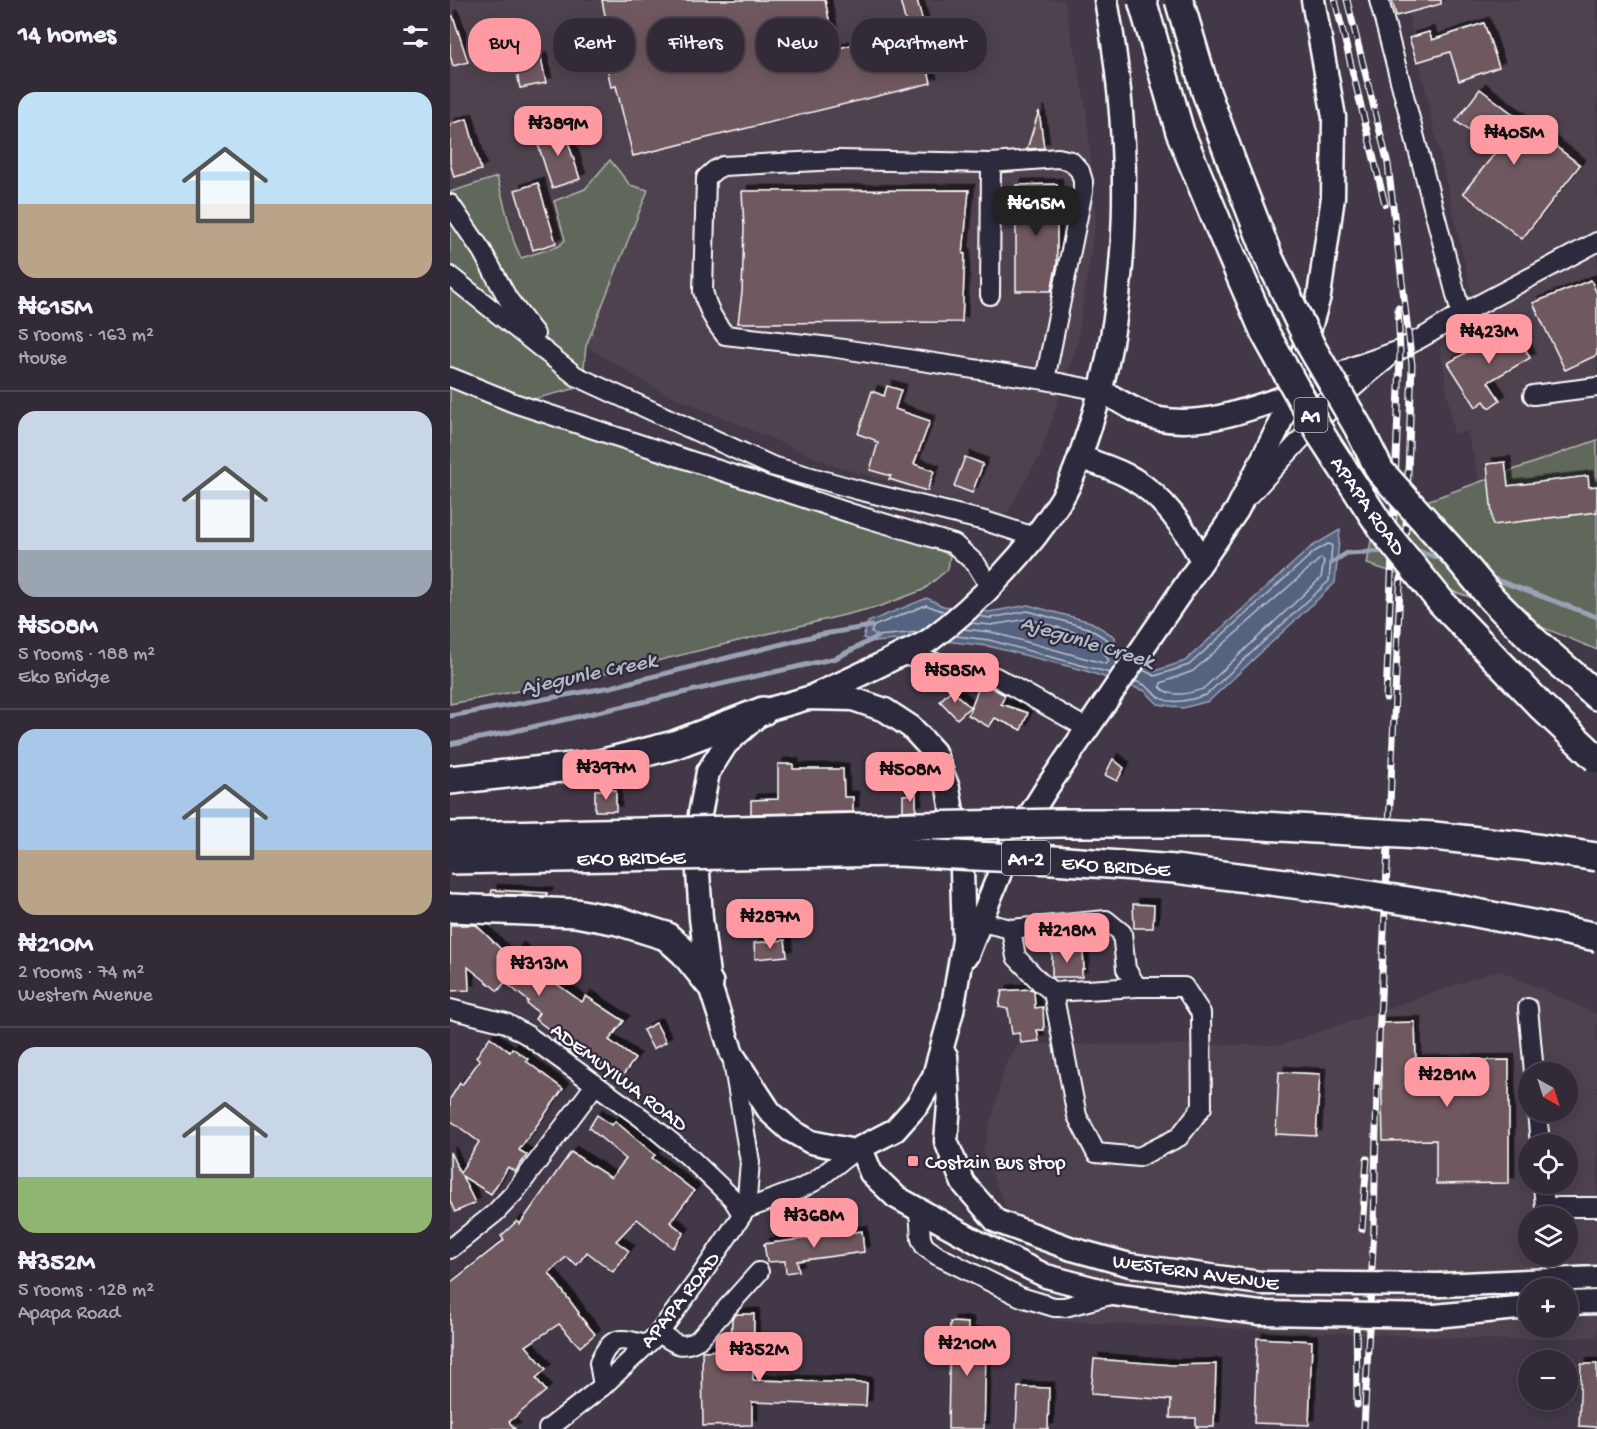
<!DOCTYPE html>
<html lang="en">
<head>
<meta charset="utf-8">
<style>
  :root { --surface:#322a36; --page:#3d3642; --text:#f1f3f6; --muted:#a8a7ad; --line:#4d4651; --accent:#ff9aa2 }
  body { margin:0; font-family:"Gochi Hand",sans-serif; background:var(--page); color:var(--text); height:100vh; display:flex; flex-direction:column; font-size:22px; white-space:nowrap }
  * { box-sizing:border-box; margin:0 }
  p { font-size:20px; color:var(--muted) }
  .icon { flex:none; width:33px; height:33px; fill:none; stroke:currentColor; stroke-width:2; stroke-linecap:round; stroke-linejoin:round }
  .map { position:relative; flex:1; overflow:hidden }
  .drawer { display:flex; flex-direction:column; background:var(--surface); width:450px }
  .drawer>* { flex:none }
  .guide { position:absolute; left:18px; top:18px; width:570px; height:54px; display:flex; gap:12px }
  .needle { width:39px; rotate:141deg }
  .buttons { position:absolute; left:1068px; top:1062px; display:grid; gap:12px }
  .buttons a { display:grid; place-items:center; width:60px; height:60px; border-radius:50%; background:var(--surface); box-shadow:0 3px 15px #0003,0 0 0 2px var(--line); font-size:30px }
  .price { position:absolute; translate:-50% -51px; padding:0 14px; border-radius:12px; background:var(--accent); color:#111; font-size:20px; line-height:39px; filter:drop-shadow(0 2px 3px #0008) }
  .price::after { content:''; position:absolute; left:50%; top:36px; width:18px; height:14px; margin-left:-9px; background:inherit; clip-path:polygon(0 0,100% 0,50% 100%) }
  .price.active { background:#222; color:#fff }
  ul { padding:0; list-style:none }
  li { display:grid; align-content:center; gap:12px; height:318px; padding:0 18px }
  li+li { border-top:2px solid var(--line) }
  li span { display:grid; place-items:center; height:186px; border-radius:18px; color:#555 }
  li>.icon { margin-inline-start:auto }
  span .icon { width:108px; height:108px; fill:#fffc; stroke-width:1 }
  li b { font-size:26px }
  h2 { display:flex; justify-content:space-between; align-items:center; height:72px; padding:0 18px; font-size:26px }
  .chip { padding:0 21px; border-radius:24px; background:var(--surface); box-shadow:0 3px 15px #0003,0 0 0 2px var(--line); font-size:21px; line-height:54px }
  .chip.active { background:var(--accent); color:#111 }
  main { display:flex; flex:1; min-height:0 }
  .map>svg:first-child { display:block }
  .built { fill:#50424f; fill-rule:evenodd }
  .green { fill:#61685c; stroke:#b0b4ae; stroke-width:1.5 }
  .water { fill:#566480; stroke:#9aa2b3; stroke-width:1.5 }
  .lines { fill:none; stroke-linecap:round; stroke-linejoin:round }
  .shore { stroke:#bbc1cc; stroke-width:1.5 }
  .stream { stroke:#9aa2b3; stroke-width:5 }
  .building { fill:#6f5960; stroke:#fff; stroke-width:1.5; filter:url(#shadow) }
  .minor-casing { stroke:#fff; stroke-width:22 }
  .major-casing { stroke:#fff; stroke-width:27 }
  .highway-casing { stroke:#fff; stroke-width:32 }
  .minor { stroke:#2f2a3d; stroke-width:18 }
  .major { stroke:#2f2a3d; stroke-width:22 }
  .highway { stroke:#2f2a3d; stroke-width:27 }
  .rail-casing { stroke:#fff; stroke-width:7 }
  .rail { stroke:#2f2a3d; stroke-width:4.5; stroke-dasharray:14; stroke-linecap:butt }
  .major-bridge-casing { stroke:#fff; stroke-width:27; stroke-linecap:butt }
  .highway-bridge-casing { stroke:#fff; stroke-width:32; stroke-linecap:butt }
  .major-bridge { stroke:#2f2a3d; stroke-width:22 }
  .highway-bridge { stroke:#2f2a3d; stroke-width:27 }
  .poi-dot { fill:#ff9aa2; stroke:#2f2a3d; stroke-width:2 }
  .labels { text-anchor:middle; stroke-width:4.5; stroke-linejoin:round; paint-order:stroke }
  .shield { fill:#2f2a3d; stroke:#c1bfc5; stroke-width:1.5 }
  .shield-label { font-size:20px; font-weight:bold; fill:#fff }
  .street-label { font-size:21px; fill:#fff; stroke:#2f2a3d }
  .poi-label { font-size:21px; fill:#fff; stroke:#2f2a3d; text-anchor:start }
  .water-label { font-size:22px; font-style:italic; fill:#b3b9c6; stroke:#2f2a3d }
</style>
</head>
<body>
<main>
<section class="drawer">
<h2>14 homes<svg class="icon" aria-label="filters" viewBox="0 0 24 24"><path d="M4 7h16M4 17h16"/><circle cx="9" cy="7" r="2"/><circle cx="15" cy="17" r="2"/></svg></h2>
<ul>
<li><span style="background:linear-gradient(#bfe0f5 60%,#b9a48a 0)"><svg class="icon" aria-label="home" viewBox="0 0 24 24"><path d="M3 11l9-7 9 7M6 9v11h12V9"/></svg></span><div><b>₦615M</b><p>5 rooms · 163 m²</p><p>House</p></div></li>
<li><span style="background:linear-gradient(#c9d6e8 75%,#9aa5b1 0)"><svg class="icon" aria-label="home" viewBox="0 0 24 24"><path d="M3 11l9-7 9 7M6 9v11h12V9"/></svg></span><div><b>₦508M</b><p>5 rooms · 188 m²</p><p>Eko Bridge</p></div></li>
<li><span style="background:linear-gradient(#a9c7e8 65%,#b9a48a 0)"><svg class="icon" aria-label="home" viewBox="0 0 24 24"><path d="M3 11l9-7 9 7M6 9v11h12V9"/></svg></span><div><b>₦210M</b><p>2 rooms · 74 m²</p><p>Western Avenue</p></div></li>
<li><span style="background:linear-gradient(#c9d6e8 70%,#8fb573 0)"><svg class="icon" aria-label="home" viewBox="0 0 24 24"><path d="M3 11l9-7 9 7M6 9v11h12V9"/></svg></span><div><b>₦352M</b><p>5 rooms · 128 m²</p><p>Apapa Road</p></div></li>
</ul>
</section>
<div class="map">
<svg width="1147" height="1429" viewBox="0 0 1147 1429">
  <defs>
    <filter id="shadow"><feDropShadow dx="5.5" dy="-5.5" stdDeviation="0" flood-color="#0009"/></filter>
  </defs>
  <rect width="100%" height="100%" fill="#423848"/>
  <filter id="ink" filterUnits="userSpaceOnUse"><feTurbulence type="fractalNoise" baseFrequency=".0167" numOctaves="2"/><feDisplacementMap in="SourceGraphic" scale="12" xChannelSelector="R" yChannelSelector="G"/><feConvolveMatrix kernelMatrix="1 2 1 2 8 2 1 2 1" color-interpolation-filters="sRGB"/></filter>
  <g filter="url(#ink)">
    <!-- built -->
    <g class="built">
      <polygon points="0,0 614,0 636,107 646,216 627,345 590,455 555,516 385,466 208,390 136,346 198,190 180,185 160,160 135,189 119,249 69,264 0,202"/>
      <polygon points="955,0 1147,0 1147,560 1043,537 1017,431 1004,434 990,347 1025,327 1022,295"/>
      <path d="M1049,970L1147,1014V1337L1058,1340L603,1321L533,1152L556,1063L569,1044L831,1045ZM1078,1072H1118V1112H1078ZM1078,1144H1118V1184H1078ZM1078,1216H1118V1256H1078ZM1078,1288H1118V1328H1078Z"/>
    </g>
    <!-- green -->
    <g class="green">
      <polygon points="160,160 180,185 198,190 136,346 132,387 59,405 427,525 500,555 498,569 473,590 431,606 137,678 0,704 0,192 47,177 64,242 71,258 109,246 115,240 104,201 135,189"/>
      <polygon points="1147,440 1147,650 1017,596 917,564 921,541 918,522"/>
    </g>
    <!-- water -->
    <polygon class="water" points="890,530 885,583 759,701 733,708 708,704 695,691 633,670 538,646 469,638 425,642 413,638 418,622 477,598 493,606 539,612 578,605 641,622 665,637 666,647 705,671 735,661 861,547"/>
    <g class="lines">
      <!-- shore -->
      <g class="shore">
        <path d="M871,558L874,561L871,578L753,689C740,693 721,699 710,687L711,683L743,671Z"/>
        <polyline points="528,616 540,618 578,611 638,628 658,640 661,651 671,657"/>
        <polyline points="513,629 541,632 656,664 659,661 654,653 651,644 635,635 578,619 541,625 521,623"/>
        <polyline points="469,632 427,636 421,632 424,626 476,605 495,612"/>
        <polyline points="506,636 539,640 660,673"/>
        <path d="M685,681C700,686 698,689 709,697C722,706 743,699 756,695L879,581L882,545L878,544L864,552L739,665L705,676L693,670"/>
      </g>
      <!-- stream -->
      <g class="stream">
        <polyline points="960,550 966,550 996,561"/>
        <polyline points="881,563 897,553 938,551"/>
        <polyline points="1039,577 1147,617"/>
        <polyline points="0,716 161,687 368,635 421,626"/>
        <polyline points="0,744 60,732 386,658 427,637"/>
      </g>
    </g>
    <!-- building -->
    <g class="building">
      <polygon points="152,0 375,0 385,49 458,31 450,0 467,0 475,30 469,31 481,83 183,156 166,86 161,87 153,47 161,46"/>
      <polygon points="942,0 991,0 991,4 946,16"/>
      <polygon points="0,16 3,16 18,62 3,66 0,55"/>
      <polygon points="1034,23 1049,67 1009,81 1000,52 967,62 959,38 979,32 982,40"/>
      <polygon points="91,58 96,83 70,88 65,63"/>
      <polygon points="1030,89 1130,165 1072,239 1013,193 1046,152 1006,121"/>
      <polygon points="589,111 594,148 577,149"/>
      <polygon points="17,119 31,170 4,177 0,163 0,124"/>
      <polygon points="113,126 130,179 102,188 85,135"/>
      <polygon points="88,183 106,243 83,250 65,190"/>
      <polygon points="607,184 607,263 601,291 566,291 566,185"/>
      <polygon points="519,190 513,254 515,254 512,322 288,323 292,292 294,227 292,191"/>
      <polygon points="1141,280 1147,294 1147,355 1115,370 1083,303"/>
      <polygon points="1061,326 1069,337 1080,358 1038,382 1050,400 1039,408 1034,401 1026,407 998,363"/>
      <polygon points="437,386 451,390 445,409 480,421 464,464 484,471 477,491 439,479 441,476 420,470 428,443 425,442 425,440 408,434 422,391 434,396"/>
      <polygon points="515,457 533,464 522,493 504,486"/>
      <polygon points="1055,462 1058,486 1138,476 1139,487 1147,486 1147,512 1043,525 1037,464"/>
      <polygon points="530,685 542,688 555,695 551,704 578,713 571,730 545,718 539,727 518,715"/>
      <polygon points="501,690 520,707 507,719 490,701"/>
      <polygon points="663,759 674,768 667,781 655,775"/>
      <polygon points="328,764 343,764 343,769 393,769 394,797 403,797 403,812 301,814 301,800 328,799"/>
      <rect x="145" y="790" width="21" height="21"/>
      <polygon points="466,794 466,810 453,811 453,795"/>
      <polygon points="42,890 97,893 97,896 41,894"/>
      <polygon points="683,904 704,905 703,928 684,928"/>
      <polygon points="0,925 26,925 60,958 68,948 110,980 107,984 132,1002 136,996 174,1021 159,1040 185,1059 170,1079 143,1058 141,1060 126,1050 124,1054 104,1040 108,1036 85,1019 89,1013 77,1004 78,1001 55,982 48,991 18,967 19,990 0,991"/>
      <polygon points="335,940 337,956 305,959 304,943"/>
      <polygon points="602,951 633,952 634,969 632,969 632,977 602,977"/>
      <polygon points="581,989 584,991 585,1008 593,1007 594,1030 587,1030 589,1041 571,1043 569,1033 562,1034 558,1009 549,1007 552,991"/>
      <polygon points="965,1022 966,1061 1059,1060 1059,1183 986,1184 986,1140 933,1141 930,1023"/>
      <polygon points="206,1023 216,1042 203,1049 193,1030"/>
      <polygon points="40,1037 60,1052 62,1048 78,1059 76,1061 113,1089 69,1150 77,1155 65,1172 58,1167 41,1194 12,1176 25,1203 5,1212 0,1201 0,1152 10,1173 29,1142 0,1120 0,1099 10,1083 12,1085 30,1060 26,1057"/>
      <polygon points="829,1072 870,1074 866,1136 826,1134"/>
      <polygon points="147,1115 162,1125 165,1121 205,1155 202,1158 244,1191 220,1222 234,1233 223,1248 187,1219 166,1241 179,1251 163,1272 137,1252 127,1265 116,1257 99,1273 129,1313 128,1314 145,1334 130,1347 109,1324 76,1346 96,1369 86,1378 96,1391 59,1422 65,1429 0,1429 0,1283 54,1240 51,1236 67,1221 70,1224 121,1152 161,1178 176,1159 139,1128"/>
      <polygon points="412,1231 414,1252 347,1261 349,1271 336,1273 335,1261 317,1262 314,1244"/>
      <polygon points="287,1314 304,1314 303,1380 417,1383 416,1406 302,1402 302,1425 253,1426 252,1351 281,1350 282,1319"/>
      <polygon points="500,1322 518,1323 518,1333 542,1333 542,1347 536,1347 534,1429 498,1429"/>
      <polygon points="807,1338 862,1341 859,1425 804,1423"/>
      <polygon points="644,1359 722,1365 766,1364 764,1427 746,1427 746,1418 720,1418 721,1400 641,1394"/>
      <polygon points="1131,1364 1147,1364 1147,1427 1129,1426"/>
      <polygon points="568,1387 599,1388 598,1429 566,1429"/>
    </g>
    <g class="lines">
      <!-- minor casing -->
      <g class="minor-casing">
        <g id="minor">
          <polyline points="929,0 1011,314"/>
          <polyline points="0,204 32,251 58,299 85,334"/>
          <polyline points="0,276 126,376 322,466 408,490 535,521 584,537"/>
          <polyline points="540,295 541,163"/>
          <polyline points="0,377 64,403 400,513 504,544 526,564 540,587"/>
          <path d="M595,380L380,347L275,335C263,321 257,308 253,291L256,178L265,170L273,166L388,160L541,163L608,158L621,161L630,171L633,181V191L595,380L651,391"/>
          <polyline points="841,395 904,366 950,350 980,333 1011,314 1147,242"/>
          <polyline points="1083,395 1147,387"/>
          <path d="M800,495C843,447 885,400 936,360"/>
          <polyline points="452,655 546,677 638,729"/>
          <polyline points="531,922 561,929 656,920 672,933 676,969 687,987 734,987 751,1013 752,1107 729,1137 689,1157 646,1153 627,1116 603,992 590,982 566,957 561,929"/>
          <polyline points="603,992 687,987"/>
          <polyline points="1078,1008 1084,1072"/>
          <polyline points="0,1009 56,1023 77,1035 192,1118 238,1156 282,1198 292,1214"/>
          <polyline points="282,1056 300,1162 296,1209"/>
          <polyline points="1087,1112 1090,1144"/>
          <polyline points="1093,1184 1095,1207 1147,1207"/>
          <polyline points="469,1210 471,1239 475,1247 488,1256 571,1297 604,1307 615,1307 664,1294"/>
          <polyline points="0,1249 45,1213 64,1193 145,1085"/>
          <path d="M209,1333C225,1343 230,1350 248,1340L309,1272"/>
          <path d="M153,1386L149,1363C160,1336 170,1337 195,1345"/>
          <polyline points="98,1429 153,1386 209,1333 248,1280 296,1209 350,1189 365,1181 404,1151"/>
        </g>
      </g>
      <!-- major casing -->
      <g class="major-casing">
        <g id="major">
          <path d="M651,391C669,400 690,415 710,419C755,427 799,409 841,395"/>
          <path d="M630,457C647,464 667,469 683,479C715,498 734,528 752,560"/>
          <path d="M365,695C395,682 423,669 452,654C461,650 471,646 480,640C529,603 580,550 612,498C624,478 631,453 639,430C683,295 682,139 656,0"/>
          <polygon points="358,698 403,699 435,710 461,727 484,752 498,788 512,870 514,940 502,1011 484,1076 468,1104 445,1130 404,1151 361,1142 340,1130 320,1112 282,1054 259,983 251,918 247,857 250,814 258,772 276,744 313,711"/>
          <polyline points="517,955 561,845 598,786 787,510 827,430 841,395 869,296 883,197 884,117 863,0"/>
          <polyline points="496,1056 499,1105 496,1141 513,1183 546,1221 622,1249 680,1265 811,1283"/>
          <polyline points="411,1149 421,1173 446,1197 529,1243 596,1276 664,1294 810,1313"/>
          <polyline points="991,1285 1147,1278"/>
          <polyline points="1118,1303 1147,1302"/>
          <polyline points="985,1316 1078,1307"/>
        </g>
      </g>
      <!-- highway casing -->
      <g class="highway-casing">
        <g id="highway">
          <polyline points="1004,553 1043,600 1083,640 1147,696"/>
          <polyline points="0,780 149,764 224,745 313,711"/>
          <polyline points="0,908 126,913 168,921 216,936 234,952 259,983"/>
        </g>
      </g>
      <!-- minor -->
      <use href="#minor" class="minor"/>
      <!-- major -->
      <use href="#major" class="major"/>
      <!-- highway -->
      <use href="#highway" class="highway"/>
      <!-- rail casing -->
      <g class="rail-casing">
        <g id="rail">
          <polyline points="885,0 935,204"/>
          <polyline points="897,0 938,164 962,365 956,527 950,588 927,1083 924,1227 914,1429"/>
          <polyline points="936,698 949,388 950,350 948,308"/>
          <polyline points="912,1229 917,1159"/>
          <polyline points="906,1303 907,1405"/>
        </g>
      </g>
      <!-- rail -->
      <use href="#rail" class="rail"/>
      <!-- major-bridge casing -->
      <g class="major-bridge-casing">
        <g id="major-bridge">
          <polyline points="811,1283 991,1285"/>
          <polyline points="810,1313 985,1316"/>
        </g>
      </g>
      <!-- highway-bridge casing -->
      <g class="highway-bridge-casing">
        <g id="highway-bridge">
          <polyline points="692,0 730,132 768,224 815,333 873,438 933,530 992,603 1091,706 1147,759"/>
          <polyline points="729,0 756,92 784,168 819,258 862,348 908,427 930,471 1004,553"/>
          <polyline points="0,836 610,823 761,823 984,836 1073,846 1147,857"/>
          <polyline points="0,860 447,852 603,860 725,869 882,889 1002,908 1147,937"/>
        </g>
      </g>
      <!-- major-bridge -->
      <use href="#major-bridge" class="major-bridge"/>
      <!-- highway-bridge -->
      <use href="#highway-bridge" class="highway-bridge"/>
    </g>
  </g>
  <!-- markers -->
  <rect class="poi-dot" x="457" y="1155" width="12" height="12" rx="3"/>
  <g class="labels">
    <!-- shield labels -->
    <g class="shield">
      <rect x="844.5" y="398" width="33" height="34" rx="4.5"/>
      <rect x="552" y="841" width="48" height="34" rx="4.5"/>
    </g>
    <g class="shield-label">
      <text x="861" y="422">A1</text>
      <text x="576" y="865">A1-2</text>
    </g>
    <!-- street labels -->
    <g class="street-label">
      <text transform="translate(919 505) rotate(55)" y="7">APAPA ROAD</text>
      <text transform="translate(181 857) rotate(-1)" y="7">EKO BRIDGE</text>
      <text transform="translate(666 865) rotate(4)" y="7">EKO BRIDGE</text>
      <text transform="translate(170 1076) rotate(37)" y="7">ADEMUYIWA ROAD</text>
      <text transform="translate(746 1271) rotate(8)" y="7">WESTERN AVENUE</text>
      <text transform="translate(229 1299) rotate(-52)" y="7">APAPA ROAD</text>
    </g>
    <!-- poi labels -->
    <g class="poi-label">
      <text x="475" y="1168">Costain Bus stop</text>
    </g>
    <!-- water labels -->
    <g class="water-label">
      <text transform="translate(638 640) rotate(17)" y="8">Ajegunle Creek</text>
      <text transform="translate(138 672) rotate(-12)" y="8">Ajegunle Creek</text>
    </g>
  </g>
</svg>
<div class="buttons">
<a><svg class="needle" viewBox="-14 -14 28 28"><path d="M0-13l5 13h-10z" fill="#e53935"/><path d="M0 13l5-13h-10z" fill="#a8a7ad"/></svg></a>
<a><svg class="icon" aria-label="locate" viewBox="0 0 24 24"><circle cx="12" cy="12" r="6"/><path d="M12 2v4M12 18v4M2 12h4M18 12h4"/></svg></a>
<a><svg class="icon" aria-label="layers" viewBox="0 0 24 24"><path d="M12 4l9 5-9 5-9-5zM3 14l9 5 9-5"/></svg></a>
<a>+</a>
<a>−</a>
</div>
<b class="price" style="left:108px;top:157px">₦389M</b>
<b class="price" style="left:1064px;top:166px">₦405M</b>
<b class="price active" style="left:586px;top:237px">₦615M</b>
<b class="price" style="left:1039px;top:365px">₦423M</b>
<b class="price" style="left:505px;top:704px">₦585M</b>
<b class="price" style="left:156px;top:801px">₦397M</b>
<b class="price" style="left:460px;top:803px">₦508M</b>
<b class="price" style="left:320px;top:950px">₦287M</b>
<b class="price" style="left:617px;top:964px">₦218M</b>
<b class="price" style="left:89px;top:997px">₦313M</b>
<b class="price" style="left:997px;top:1108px">₦281M</b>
<b class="price" style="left:364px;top:1249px">₦368M</b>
<b class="price" style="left:517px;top:1377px">₦210M</b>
<b class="price" style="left:309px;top:1383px">₦352M</b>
<div class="guide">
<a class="chip active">Buy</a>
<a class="chip">Rent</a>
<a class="chip">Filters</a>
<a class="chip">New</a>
<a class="chip">Apartment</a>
</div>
</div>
</main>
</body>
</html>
